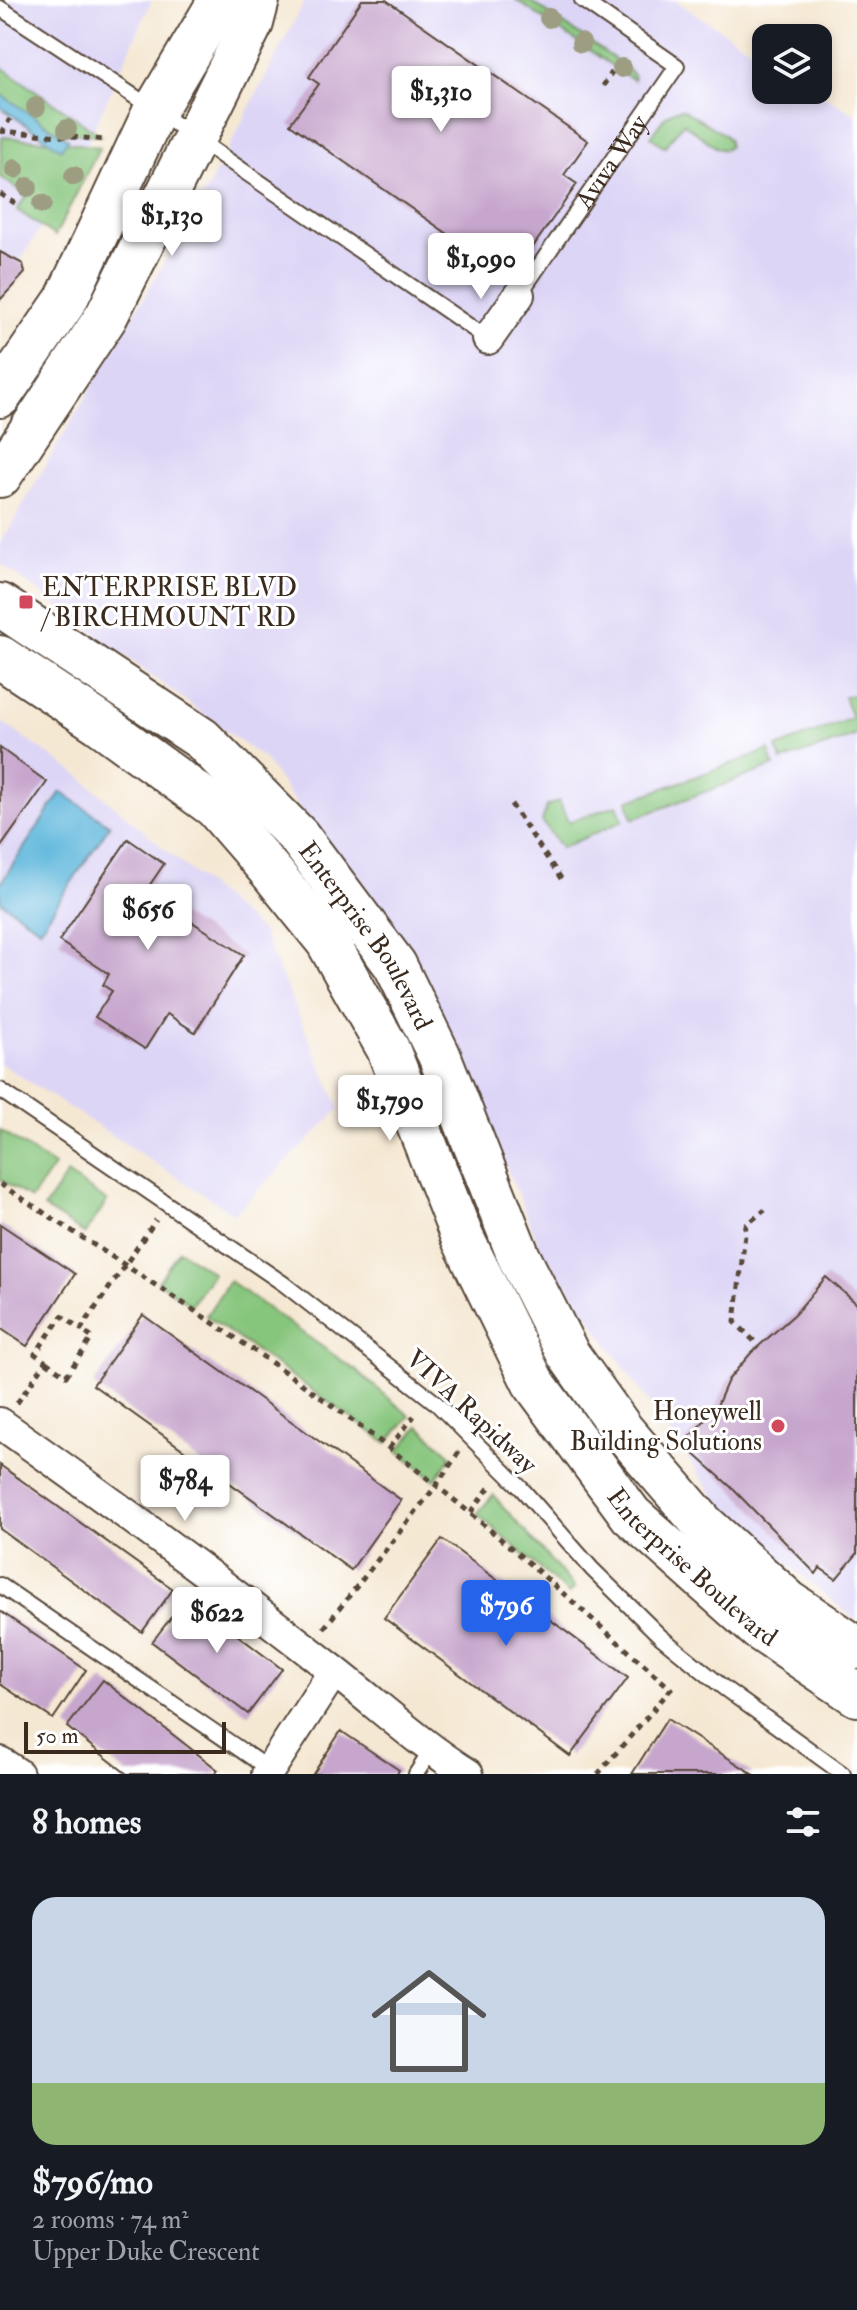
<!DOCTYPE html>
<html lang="en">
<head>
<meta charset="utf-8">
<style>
  :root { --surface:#171b24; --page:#20242c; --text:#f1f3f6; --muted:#9ea1a6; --accent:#2563eb }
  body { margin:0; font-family:"IM FELL Double Pica",serif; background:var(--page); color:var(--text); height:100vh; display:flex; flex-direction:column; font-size:30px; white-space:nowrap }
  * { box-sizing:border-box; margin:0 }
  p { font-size:26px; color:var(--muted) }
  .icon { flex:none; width:44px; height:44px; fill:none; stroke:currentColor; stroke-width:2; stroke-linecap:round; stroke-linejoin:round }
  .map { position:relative; height:1774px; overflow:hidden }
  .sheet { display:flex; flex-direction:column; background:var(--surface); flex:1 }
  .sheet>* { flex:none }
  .fabs { position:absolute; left:752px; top:24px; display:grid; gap:16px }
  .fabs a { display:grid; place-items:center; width:80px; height:80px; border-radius:16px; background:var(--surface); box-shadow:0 4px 12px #0003; font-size:40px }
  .scale { position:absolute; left:24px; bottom:20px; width:202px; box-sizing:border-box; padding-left:8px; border:4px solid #3b2a1e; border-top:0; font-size:22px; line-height:28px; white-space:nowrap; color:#3b2a1e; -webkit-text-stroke:6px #fff; paint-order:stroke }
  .price { position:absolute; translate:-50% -68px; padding:0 18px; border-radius:8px; background:#fff; color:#222; font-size:26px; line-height:52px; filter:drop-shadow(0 2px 4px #0008) }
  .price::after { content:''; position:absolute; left:50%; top:48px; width:24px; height:18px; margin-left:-12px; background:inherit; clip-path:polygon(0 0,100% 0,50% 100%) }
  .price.active { background:var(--accent); color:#fff }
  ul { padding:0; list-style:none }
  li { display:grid; align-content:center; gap:16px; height:424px; padding:0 32px }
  li span { display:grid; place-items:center; height:248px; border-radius:24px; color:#555 }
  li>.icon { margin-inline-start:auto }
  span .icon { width:144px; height:144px; fill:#fffc; stroke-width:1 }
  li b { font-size:34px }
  h2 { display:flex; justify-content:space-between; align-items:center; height:96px; padding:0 32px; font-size:34px }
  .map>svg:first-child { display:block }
  .built { fill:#ddd5f6 }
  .green { fill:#86c57c; stroke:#60784d; stroke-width:2 }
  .water { fill:#60b8dd; stroke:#4e717e; stroke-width:2 }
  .building { fill:#c7a6cd }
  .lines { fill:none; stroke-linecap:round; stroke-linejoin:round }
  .service-casing { stroke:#574639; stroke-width:18 }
  .minor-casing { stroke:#574639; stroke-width:34 }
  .secondary-casing { stroke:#574639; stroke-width:46 }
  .path { stroke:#574639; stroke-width:5; stroke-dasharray:6 6; stroke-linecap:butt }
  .service { stroke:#fff; stroke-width:14 }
  .minor { stroke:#fff; stroke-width:30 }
  .secondary { stroke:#fff; stroke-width:42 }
  .tree { fill:#9d9d82 }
  .poi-dot { fill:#d1495b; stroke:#fff; stroke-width:3 }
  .labels { text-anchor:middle; stroke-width:6; stroke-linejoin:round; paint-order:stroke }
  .street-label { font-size:26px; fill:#3b2a1e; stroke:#fff }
  .poi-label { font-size:26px; fill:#3b2a1e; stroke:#fff; text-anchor:start }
</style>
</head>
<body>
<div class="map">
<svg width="857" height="1774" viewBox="0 0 857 1774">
  <rect width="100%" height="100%" fill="#fff"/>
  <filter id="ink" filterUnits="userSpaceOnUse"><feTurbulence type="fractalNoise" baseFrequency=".0125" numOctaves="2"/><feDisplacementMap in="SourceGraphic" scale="16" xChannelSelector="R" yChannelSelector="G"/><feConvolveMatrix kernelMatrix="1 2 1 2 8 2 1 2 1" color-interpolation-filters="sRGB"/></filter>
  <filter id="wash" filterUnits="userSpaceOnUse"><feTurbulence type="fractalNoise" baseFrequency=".006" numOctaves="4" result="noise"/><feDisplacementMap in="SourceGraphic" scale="32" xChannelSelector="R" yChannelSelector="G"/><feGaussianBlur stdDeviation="1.8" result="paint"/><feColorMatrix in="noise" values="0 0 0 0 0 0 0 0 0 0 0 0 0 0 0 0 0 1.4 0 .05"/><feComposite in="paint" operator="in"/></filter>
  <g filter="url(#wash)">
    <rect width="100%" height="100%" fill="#f5e8d3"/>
    <!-- built -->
    <g class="built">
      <polygon points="0,0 152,0 69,184 0,292"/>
      <polygon points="305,0 674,0 766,59 766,90 815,90 857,116 857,1621 725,1512 540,1247 433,992 264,759 0,563 0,544 210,184"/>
      <polygon points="0,721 76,773 262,932 340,1109 234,1214 0,1063"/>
    </g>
    <!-- green -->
    <g class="green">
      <polygon points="516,0 529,0 626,67 634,76 633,80"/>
      <polygon points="0,66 102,136 56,131 0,94"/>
      <path d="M682,109L725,135L729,141V147L724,150L717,148L683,123L665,147L651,137C659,125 666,110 682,109Z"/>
      <polygon points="2,137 50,141 61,148 66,142 100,147 55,236 17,210 27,195 0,177"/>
      <polygon points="853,695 857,697 857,735 782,761 776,748 852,718 844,697"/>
      <polygon points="769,750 774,766 633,819 628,801"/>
      <polygon points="559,801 568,822 617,805 623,821 561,848 542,821 547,806"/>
      <polygon points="0,1130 54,1166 31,1199 0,1179"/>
      <polygon points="67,1174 107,1201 85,1234 44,1208"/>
      <polygon points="179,1250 213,1273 191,1305 158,1282"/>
      <polygon points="229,1281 358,1372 410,1416 387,1443 206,1316"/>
      <polygon points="419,1426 452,1456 435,1480 398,1451"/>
      <polygon points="493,1495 575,1588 569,1594 477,1514"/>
    </g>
    <!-- water -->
    <g class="water">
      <polygon points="0,94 68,139 61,149 0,107"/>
      <polygon points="61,792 110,825 40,929 0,901 0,884"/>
    </g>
    <g id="blocks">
      <!-- building -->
      <g class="building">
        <polygon points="362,0 386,0 588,141 564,175 577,184 511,278 290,124 319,84 309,77"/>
        <polygon points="0,252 23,264 25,273 0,300"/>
        <polygon points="0,748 47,782 0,848"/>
        <polygon points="128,839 164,864 145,892 244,955 195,1032 167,1014 145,1049 95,1017 112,991 103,985 109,974 59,941"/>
        <polygon points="0,1224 75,1274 27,1346 0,1328"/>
        <polygon points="826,1277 857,1304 857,1554 836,1579 820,1568 816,1574 731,1487 683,1444 716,1408 728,1380 751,1353 795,1314"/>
        <polygon points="143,1315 401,1500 351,1570 93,1385"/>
        <polygon points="0,1465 173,1589 142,1632 0,1529"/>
        <polygon points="442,1539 628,1678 570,1756 384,1618"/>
        <polygon points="187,1597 282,1669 248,1714 152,1642"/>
        <polygon points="0,1611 86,1670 53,1719 0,1684"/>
        <polygon points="103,1680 218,1770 215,1774 127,1774 67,1727"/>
        <polygon points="667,1719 753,1774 632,1774"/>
        <polygon points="341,1731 399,1770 397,1774 313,1774"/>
      </g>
    </g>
  </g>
  <g filter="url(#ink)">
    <use href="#blocks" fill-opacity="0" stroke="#574639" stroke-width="2"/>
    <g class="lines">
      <!-- service casing -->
      <g class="service-casing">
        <g id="service">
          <polyline points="0,8 155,110 488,339"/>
          <path id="s1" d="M519,295L677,66L582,0"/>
          <polyline points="0,1090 284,1284 436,1403 522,1489 592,1569 661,1637 724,1688 843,1774"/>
          <polyline points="0,1585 270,1770"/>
          <polyline points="416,1774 431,1751"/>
        </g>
      </g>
      <!-- minor casing -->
      <g class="minor-casing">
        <g id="minor">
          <polyline points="488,339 519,295"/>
          <path d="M0,1423C113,1503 224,1585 333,1670C378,1705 419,1743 468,1774"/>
          <polyline points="0,1762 18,1774"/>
          <polyline points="267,1774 334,1671"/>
        </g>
      </g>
      <!-- secondary casing -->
      <g class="secondary-casing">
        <g id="secondary">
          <polyline points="0,396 66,300 155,110 220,0"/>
          <polyline points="0,476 106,317 252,23 258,0"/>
          <path id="s2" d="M0,605L202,739L299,837L395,965L439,1055L519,1257L568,1354L623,1431L703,1524L789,1602L857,1648"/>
          <path id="s3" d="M0,657L98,722L215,807L273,874L327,941L388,1049L462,1237L533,1382L631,1515L759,1629L857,1695"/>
        </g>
      </g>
      <!-- path -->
      <g class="path">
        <polyline points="603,86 612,72"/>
        <polyline points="0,131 106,140"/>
        <polyline points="1,133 10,119"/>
        <polyline points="0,194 15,203"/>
        <polyline points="511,804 564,883"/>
        <path d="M0,1184C131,1270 266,1353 390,1449C488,1524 578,1607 671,1689L598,1774"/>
        <polyline points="754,1341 735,1322 746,1225 765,1210"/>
        <polyline points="46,1362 66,1376 92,1338 81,1329"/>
        <polyline points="17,1403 46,1362 35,1354 62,1316 81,1329 156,1220"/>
        <polyline points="389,1448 414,1416"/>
        <polyline points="471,1512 491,1485"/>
        <polyline points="324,1628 436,1486 459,1452"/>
      </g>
      <!-- service -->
      <use href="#service" class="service"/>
      <!-- minor -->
      <use href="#minor" class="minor"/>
      <!-- secondary -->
      <use href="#secondary" class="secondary"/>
    </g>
    <!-- trees -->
    <g class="tree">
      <circle cx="549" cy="18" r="10"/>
      <circle cx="581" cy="43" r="10"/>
      <circle cx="622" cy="68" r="10"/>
      <circle cx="36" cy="107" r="10"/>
      <circle cx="67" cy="129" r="10"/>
      <circle cx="15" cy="169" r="10"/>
      <circle cx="74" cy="176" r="10"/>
      <circle cx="28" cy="187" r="10"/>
      <circle cx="42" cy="204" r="10"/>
    </g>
  </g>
  <!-- markers -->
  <g class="poi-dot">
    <rect x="18" y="594" width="16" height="16" rx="4"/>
    <circle cx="778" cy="1426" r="8"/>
  </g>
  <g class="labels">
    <!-- street labels -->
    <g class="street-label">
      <text dy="9" stroke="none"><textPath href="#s1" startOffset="162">Aviva Way</textPath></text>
      <text dy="9" stroke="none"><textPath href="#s2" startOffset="500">Enterprise Boulevard</textPath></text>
      <text transform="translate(472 1411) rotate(43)" y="9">VIVA Rapidway</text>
      <text dy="9" stroke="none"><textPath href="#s3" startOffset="1170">Enterprise Boulevard</textPath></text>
    </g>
    <!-- poi labels -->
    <g class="poi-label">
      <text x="42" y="596">ENTERPRISE BLVD<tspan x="42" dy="30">/ BIRCHMOUNT RD</tspan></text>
      <text x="762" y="1420" text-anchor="end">Honeywell<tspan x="762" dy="30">Building Solutions</tspan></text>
    </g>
  </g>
</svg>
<div class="fabs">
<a><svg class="icon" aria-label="layers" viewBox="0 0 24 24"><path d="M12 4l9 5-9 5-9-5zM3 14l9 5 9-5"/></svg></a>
</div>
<div class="scale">50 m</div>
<b class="price" style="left:441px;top:134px">$1,310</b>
<b class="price" style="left:172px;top:258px">$1,130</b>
<b class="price" style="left:481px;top:301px">$1,090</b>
<b class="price" style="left:148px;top:952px">$656</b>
<b class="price" style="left:390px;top:1143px">$1,790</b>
<b class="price" style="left:185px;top:1523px">$784</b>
<b class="price active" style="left:506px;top:1648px">$796</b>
<b class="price" style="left:217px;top:1655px">$622</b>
</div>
<section class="sheet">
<h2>8 homes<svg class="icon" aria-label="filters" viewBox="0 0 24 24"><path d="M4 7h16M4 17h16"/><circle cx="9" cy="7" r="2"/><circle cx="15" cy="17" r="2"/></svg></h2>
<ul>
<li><span style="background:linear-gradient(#c9d6e8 75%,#8fb573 0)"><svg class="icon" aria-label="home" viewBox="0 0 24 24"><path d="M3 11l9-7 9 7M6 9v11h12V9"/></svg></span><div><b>$796/mo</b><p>2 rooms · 74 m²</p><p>Upper Duke Crescent</p></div></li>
</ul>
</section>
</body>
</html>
